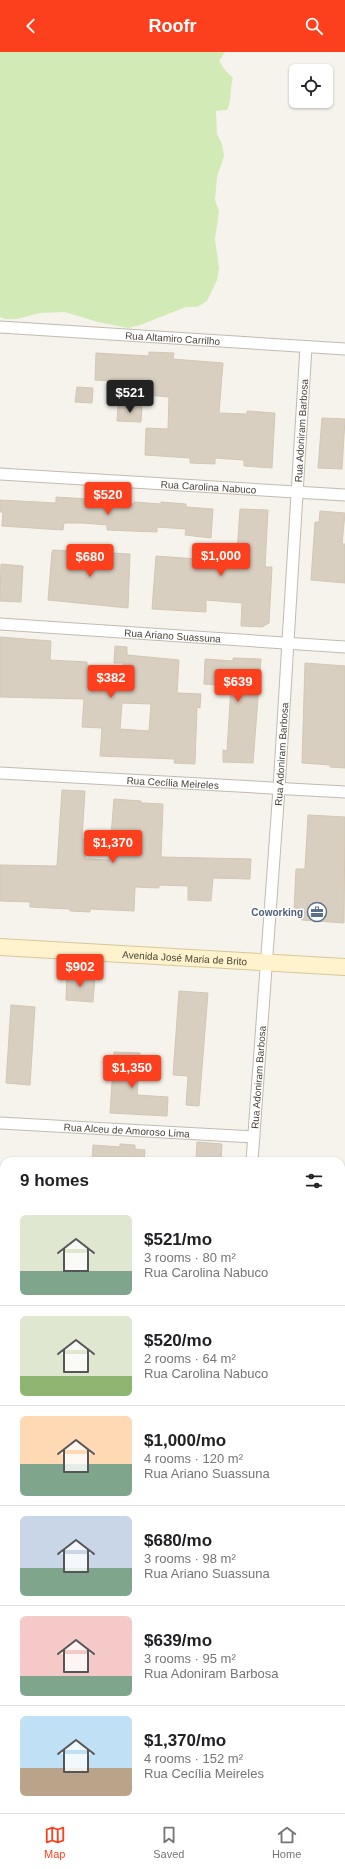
<!DOCTYPE html>
<html lang="en">
<head>
<meta charset="utf-8">
<style>
  :root { --surface:#fff; --page:#f2f2f2; --text:#202124; --muted:#757577; --line:#e0e0e0; --accent:#fc3f1d }
  body { margin:0; font-family:Arial,sans-serif; background:var(--page); color:var(--text); height:100vh; display:flex; flex-direction:column; font-size:15px; white-space:nowrap }
  * { box-sizing:border-box; margin:0 }
  p { font-size:13px; color:var(--muted) }
  .icon { flex:none; width:22px; height:22px; fill:none; stroke:currentColor; stroke-width:2; stroke-linecap:round; stroke-linejoin:round }
  .map { position:relative; flex:1; overflow:hidden }
  .drawer { position:absolute; left:0px; top:1105px; width:345px; height:656px; display:flex; flex-direction:column; background:var(--surface); border-radius:12px 12px 0 0; box-shadow:0 1px 3px #0004 }
  .drawer>* { flex:none }
  .controls { position:absolute; left:289px; top:12px; display:grid; gap:8px }
  .controls a { display:grid; place-items:center; width:44px; height:44px; border-radius:6px; background:var(--surface); box-shadow:0 1px 3px #0004; font-size:20px }
  .price { position:absolute; translate:-50% -34px; padding:0 9px; border-radius:4px; background:var(--accent); color:#fff; font-size:13px; line-height:26px; filter:drop-shadow(0 1px 2px #0008) }
  .price::after { content:''; position:absolute; left:50%; top:24px; width:12px; height:9px; margin-left:-6px; background:inherit; clip-path:polygon(0 0,100% 0,50% 100%) }
  .price.current { background:#222; color:#fff }
  ul { padding:0; list-style:none }
  li { display:flex; align-items:center; gap:12px; height:100px; padding:0 20px }
  li+li { border-top:1px solid var(--line) }
  li span { display:grid; place-items:center; flex:none; width:112px; height:80px; border-radius:6px; color:#555 }
  li>.icon { margin-inline-start:auto }
  span .icon { width:48px; height:48px; fill:#fffc; stroke-width:1 }
  li b { font-size:17px }
  h2 { display:flex; justify-content:space-between; align-items:center; height:48px; padding:0 20px; font-size:17px }
  header { display:flex; justify-content:space-between; align-items:center; height:52px; padding:0 20px; background:var(--accent); color:#fff; font-size:18px; font-weight:700 }
  .menu { display:flex; justify-content:space-around; align-items:center; height:56px; border-top:1px solid var(--line); background:var(--surface); font-size:11px; color:var(--muted) }
  .menu a { display:grid; justify-items:center; gap:2px }
  .menu .current { color:var(--accent) }
  .map>svg:first-child { display:block }
  .medical { fill:#f6e3e0 }
  .green { fill:#d2eab5 }
  .building { fill:#d8cfc1; stroke:#d3c7b4; fill-rule:evenodd }
  .lines { fill:none; stroke-linecap:round; stroke-linejoin:round }
  .minor-casing { stroke:#c2bbae; stroke-width:13 }
  .secondary-casing { stroke:#d6c79b; stroke-width:18 }
  .minor { stroke:#fff; stroke-width:11 }
  .secondary { stroke:#fff3cd; stroke-width:16 }
  .labels { text-anchor:middle; stroke-width:3; stroke-linejoin:round; paint-order:stroke }
  .street-label { font-size:10px; fill:#4b4439; stroke:#fff }
  .service-label { font-size:10px; font-weight:bold; fill:#4e5e75; stroke:#fff; text-anchor:end }
</style>
</head>
<body>
<header><svg class="icon" aria-label="back" viewBox="0 0 24 24"><path d="M15 5l-7 7 7 7"/></svg>Roofr<svg class="icon" aria-label="search" viewBox="0 0 24 24"><circle cx="10" cy="10" r="6"/><path d="M15 15l6 6"/></svg></header>
<div class="map">
<svg width="345" height="1761" viewBox="0 0 345 1761">
  <rect width="100%" height="100%" fill="#f6f3ec"/>
  <!-- medical -->
  <polygon class="medical" points="341,1343 345,1343 345,1646 341,1645"/>
  <!-- green -->
  <g class="green">
    <path d="M0,0H225L219,9L225,18L233,26C229,39 233,45 227,58L216,59L217,82L222,92L224,104L217,125L215,148L219,159L215,187L219,216L217,228L207,249L197,255H186L140,273L128,276L98,270L65,260L40,261L17,267H5L0,265Z"/>
    <polygon points="341,1273 345,1273 345,1322 341,1321"/>
  </g>
  <!-- building -->
  <g class="building">
    <polygon points="149,300 174,301 173,307 223,311 219,361 247,362 247,359 275,361 272,416 244,414 244,408 215,406 215,412 190,411 190,406 145,403 146,376 168,377 169,345 147,343 147,331 95,328 96,301 149,304"/>
    <polygon points="77,335 93,336 92,351 75,350"/>
    <polygon points="118,354 142,355 141,370 117,369"/>
    <polygon points="322,366 345,367 342,417 318,416"/>
    <polygon points="56,445 106,448 106,450 134,452 134,450 161,452 161,450 186,452 186,455 213,457 211,486 185,483 186,477 157,475 157,480 107,478 107,473 82,471 64,471 63,478 2,474 3,460 0,460 0,448 56,451"/>
    <polygon points="240,457 268,458 265,515 272,515 269,571 262,575 241,574 242,551 206,548 206,560 152,557 156,504 210,508 210,514 236,515"/>
    <polygon points="320,459 345,461 342,492 345,492 345,531 311,528 315,470 319,470"/>
    <polygon points="53,498 130,502 128,556 48,548 52,500"/>
    <polygon points="1,512 23,514 21,550 0,549"/>
    <path d="M0,585L51,589L50,608L87,610V613L101,614L100,637L122,638L123,611H114L115,594L127,595V603L179,608L177,641L201,642L200,656L197,655L195,712L174,711L175,707L100,704L102,676L82,675L84,647L0,645ZM122,651L151,652L149,679L120,677Z"/>
    <polygon points="233,606 261,607 253,711 223,710 223,698 227,699 231,634 204,632 205,607 233,609"/>
    <polygon points="305,611 345,614 345,716 330,715 330,713 302,711"/>
    <polygon points="62,738 85,739 82,787 86,787 85,807 109,808 114,747 141,749 141,751 163,752 161,805 251,807 250,827 213,826 211,849 188,848 188,834 159,833 159,836 135,835 134,859 90,857 90,860 70,859 70,857 30,855 30,850 0,849 0,813 57,814"/>
    <polygon points="308,763 345,765 344,871 302,868 297,864 294,858 296,817 305,817"/>
    <polygon points="67,922 95,924 93,950 66,948"/>
    <polygon points="179,939 208,941 199,1054 186,1053 188,1024 173,1023"/>
    <polygon points="11,953 35,955 30,1033 6,1031"/>
    <polygon points="114,1000 140,1001 137,1043 168,1045 167,1064 110,1061"/>
    <polygon points="197,1090 222,1092 221,1109 196,1109"/>
    <polygon points="120,1092 135,1093 135,1097 145,1098 144,1109 92,1109 93,1093 120,1095"/>
  </g>
  <g class="lines">
    <!-- minor casing -->
    <g class="minor-casing">
      <g id="minor">
        <path id="s1" d="M0,275L345,297"/>
        <path id="s2" d="M0,422L345,443"/>
        <path id="s3" d="M0,572L345,595"/>
        <path id="s4" d="M0,721L345,740"/>
        <path id="s5" d="M0,1071L254,1085"/>
        <path id="s6" d="M252,1109L279,737L306,295"/>
        <polyline points="0,1216 4,1216"/>
        <polyline points="0,1366 4,1366"/>
        <polyline points="0,1517 4,1517"/>
        <polyline points="0,1664 4,1664"/>
        <polyline points="209,1761 209,1757"/>
      </g>
    </g>
    <!-- secondary casing -->
    <g class="secondary-casing">
      <g id="secondary">
        <path id="s7" d="M0,895L345,915"/>
      </g>
    </g>
    <!-- minor -->
    <use href="#minor" class="minor"/>
    <!-- secondary -->
    <use href="#secondary" class="secondary"/>
  </g>
  <!-- icons -->
  <defs>
    <g id="office-ring" transform="scale(1)"><circle r="9.5" fill="#fff" stroke="#5c6f8a" stroke-width="1.5"/><path d="M-6-3h4V-5.5h4V-3h4V5H-6ZM-1-4.5V-3h2v-1.5ZM-6 0V1H6V0Z" fill="#5c6f8a"/></g>
  </defs>
  <g fill-rule="evenodd">
    <use href="#office-ring" x="317" y="860"/>
  </g>
  <g class="labels">
    <!-- street labels -->
    <g class="street-label">
      <text dy="4" stroke="none"><textPath href="#s1" startOffset="173">Rua Altamiro Carrilho</textPath></text>
      <text dy="4" stroke="none"><textPath href="#s6" startOffset="732">Rua Adoniram Barbosa</textPath></text>
      <text dy="4" stroke="none"><textPath href="#s2" startOffset="209">Rua Carolina Nabuco</textPath></text>
      <text dy="4" stroke="none"><textPath href="#s3" startOffset="173">Rua Ariano Suassuna</textPath></text>
      <text dy="4" stroke="none"><textPath href="#s6" startOffset="408">Rua Adoniram Barbosa</textPath></text>
      <text dy="4" stroke="none"><textPath href="#s4" startOffset="173">Rua Cecília Meireles</textPath></text>
      <text dy="4" stroke="none"><textPath href="#s7" startOffset="185">Avenida José Maria de Brito</textPath></text>
      <text dy="4" stroke="none"><textPath href="#s6" startOffset="84">Rua Adoniram Barbosa</textPath></text>
      <text dy="4" stroke="none"><textPath href="#s5" startOffset="127">Rua Alceu de Amoroso Lima</textPath></text>
    </g>
    <!-- service labels -->
    <g class="service-label">
      <text x="303" y="864">Coworking</text>
    </g>
  </g>
</svg>
<div class="controls">
<a><svg class="icon" aria-label="locate" viewBox="0 0 24 24"><circle cx="12" cy="12" r="6"/><path d="M12 2v4M12 18v4M2 12h4M18 12h4"/></svg></a>
</div>
<b class="price current" style="left:130px;top:362px">$521</b>
<b class="price" style="left:108px;top:464px">$520</b>
<b class="price" style="left:221px;top:525px">$1,000</b>
<b class="price" style="left:90px;top:526px">$680</b>
<b class="price" style="left:111px;top:647px">$382</b>
<b class="price" style="left:238px;top:651px">$639</b>
<b class="price" style="left:113px;top:812px">$1,370</b>
<b class="price" style="left:80px;top:936px">$902</b>
<b class="price" style="left:132px;top:1037px">$1,350</b>
<section class="drawer">
<h2>9 homes<svg class="icon" aria-label="filters" viewBox="0 0 24 24"><path d="M4 7h16M4 17h16"/><circle cx="9" cy="7" r="2"/><circle cx="15" cy="17" r="2"/></svg></h2>
<ul>
<li><span style="background:linear-gradient(#dfe7d0 70%,#7fa58c 0)"><svg class="icon" aria-label="home" viewBox="0 0 24 24"><path d="M3 11l9-7 9 7M6 9v11h12V9"/></svg></span><div><b>$521/mo</b><p>3 rooms · 80 m²</p><p>Rua Carolina Nabuco</p></div></li>
<li><span style="background:linear-gradient(#dfe7d0 75%,#8fb573 0)"><svg class="icon" aria-label="home" viewBox="0 0 24 24"><path d="M3 11l9-7 9 7M6 9v11h12V9"/></svg></span><div><b>$520/mo</b><p>2 rooms · 64 m²</p><p>Rua Carolina Nabuco</p></div></li>
<li><span style="background:linear-gradient(#ffd9b3 60%,#7fa58c 0)"><svg class="icon" aria-label="home" viewBox="0 0 24 24"><path d="M3 11l9-7 9 7M6 9v11h12V9"/></svg></span><div><b>$1,000/mo</b><p>4 rooms · 120 m²</p><p>Rua Ariano Suassuna</p></div></li>
<li><span style="background:linear-gradient(#c9d6e8 65%,#7fa58c 0)"><svg class="icon" aria-label="home" viewBox="0 0 24 24"><path d="M3 11l9-7 9 7M6 9v11h12V9"/></svg></span><div><b>$680/mo</b><p>3 rooms · 98 m²</p><p>Rua Ariano Suassuna</p></div></li>
<li><span style="background:linear-gradient(#f6c9c9 75%,#7fa58c 0)"><svg class="icon" aria-label="home" viewBox="0 0 24 24"><path d="M3 11l9-7 9 7M6 9v11h12V9"/></svg></span><div><b>$639/mo</b><p>3 rooms · 95 m²</p><p>Rua Adoniram Barbosa</p></div></li>
<li><span style="background:linear-gradient(#bfe0f5 65%,#b9a48a 0)"><svg class="icon" aria-label="home" viewBox="0 0 24 24"><path d="M3 11l9-7 9 7M6 9v11h12V9"/></svg></span><div><b>$1,370/mo</b><p>4 rooms · 152 m²</p><p>Rua Cecília Meireles</p></div></li>
</ul>
</section>
</div>
<nav class="menu">
<a class="current"><svg class="icon" aria-label="map" viewBox="0 0 24 24"><path d="M3 6l6-2 6 2 6-2v14l-6 2-6-2-6 2zM9 4v14M15 6v14"/></svg>Map</a>
<a><svg class="icon" aria-label="saved" viewBox="0 0 24 24"><path d="M7 4h10v16l-5-4-5 4z"/></svg>Saved</a>
<a><svg class="icon" aria-label="home" viewBox="0 0 24 24"><path d="M3 11l9-7 9 7M6 9v11h12V9"/></svg>Home</a>
</nav>
</body>
</html>
